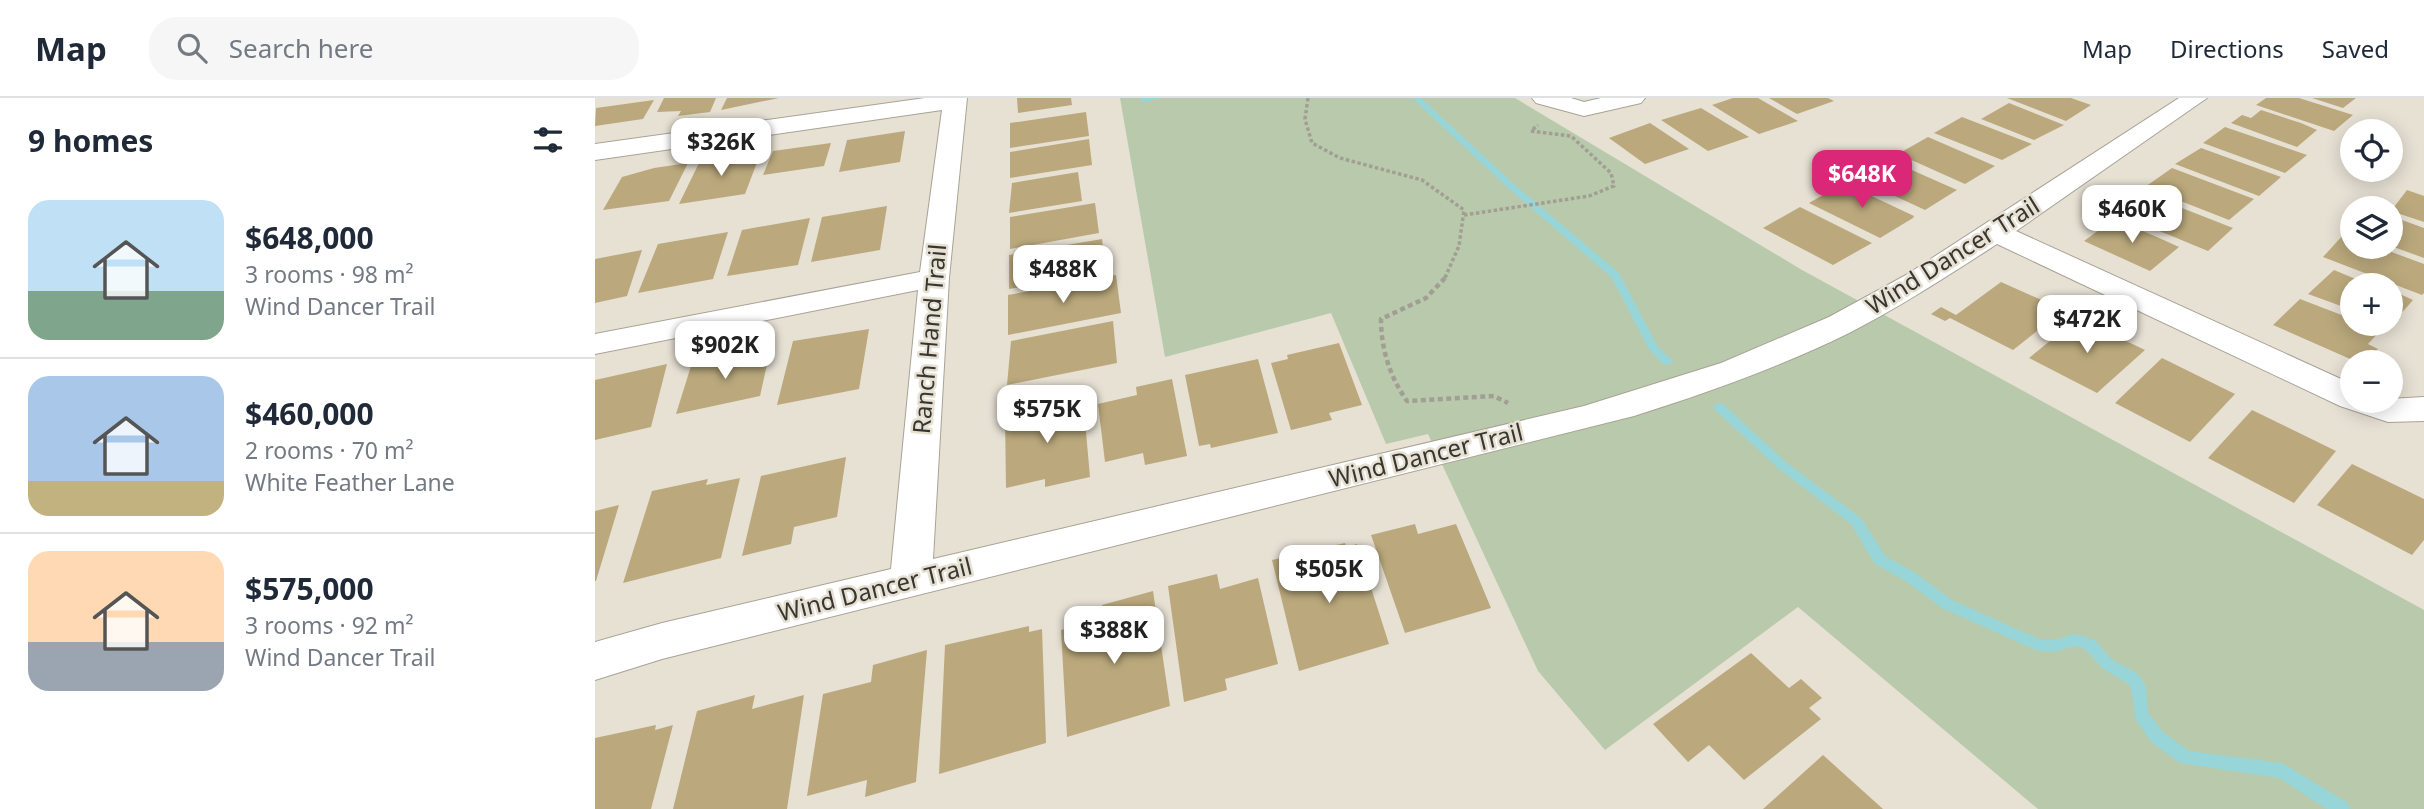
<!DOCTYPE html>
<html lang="en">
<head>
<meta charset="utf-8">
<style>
  :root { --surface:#fff; --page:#f6f6f7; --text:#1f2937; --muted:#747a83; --line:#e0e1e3; --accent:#db2777 }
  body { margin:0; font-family:"Noto Sans",sans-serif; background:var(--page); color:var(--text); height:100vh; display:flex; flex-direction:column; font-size:26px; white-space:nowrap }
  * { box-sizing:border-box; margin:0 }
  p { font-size:23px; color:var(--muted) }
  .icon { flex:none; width:38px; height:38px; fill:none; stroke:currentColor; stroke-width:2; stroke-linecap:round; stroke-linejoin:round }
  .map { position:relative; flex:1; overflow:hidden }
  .sheet { display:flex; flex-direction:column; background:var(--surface); width:595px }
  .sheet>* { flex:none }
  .buttons { position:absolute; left:1745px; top:21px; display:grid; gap:14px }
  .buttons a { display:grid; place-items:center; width:63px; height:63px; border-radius:50%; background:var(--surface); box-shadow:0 4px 18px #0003; font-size:35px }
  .price { position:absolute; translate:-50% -60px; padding:0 16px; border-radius:14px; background:#fff; color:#222; font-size:23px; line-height:46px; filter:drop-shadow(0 2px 4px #0008) }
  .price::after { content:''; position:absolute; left:50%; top:42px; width:21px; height:16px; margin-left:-10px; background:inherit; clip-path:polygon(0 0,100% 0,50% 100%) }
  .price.on { background:var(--accent); color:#fff }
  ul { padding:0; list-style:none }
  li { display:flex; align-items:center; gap:21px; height:175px; padding:0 28px }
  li+li { border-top:2px solid var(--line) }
  li span { display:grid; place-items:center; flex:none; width:196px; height:140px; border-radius:21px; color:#555 }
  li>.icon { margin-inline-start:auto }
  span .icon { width:84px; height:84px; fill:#fffc; stroke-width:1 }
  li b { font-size:30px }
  h2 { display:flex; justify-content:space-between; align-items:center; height:84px; padding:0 28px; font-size:30px }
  header { display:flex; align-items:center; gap:42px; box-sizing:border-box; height:98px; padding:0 35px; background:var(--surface); border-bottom:2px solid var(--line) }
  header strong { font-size:33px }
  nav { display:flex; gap:38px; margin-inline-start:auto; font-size:24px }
  .search { width:490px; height:63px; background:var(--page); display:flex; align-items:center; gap:18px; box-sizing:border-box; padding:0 24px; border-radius:28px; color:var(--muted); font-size:26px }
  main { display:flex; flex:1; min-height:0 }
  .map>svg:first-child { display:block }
  .green { fill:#b8caab }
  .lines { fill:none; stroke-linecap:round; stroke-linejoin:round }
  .stream { fill:#97d5d9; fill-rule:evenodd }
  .building { fill:#bba97d }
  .street-casing { stroke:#a8a396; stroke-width:2 }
  .path-far1 { stroke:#a29e94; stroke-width:3.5; stroke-dasharray:3.5 2.5; stroke-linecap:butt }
  .path { stroke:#a29e94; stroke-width:4.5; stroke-dasharray:5 3.5; stroke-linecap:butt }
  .street { fill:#fff; fill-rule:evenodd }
  .labels { text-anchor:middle; stroke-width:5; stroke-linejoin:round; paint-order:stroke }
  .street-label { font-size:24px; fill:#383631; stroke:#e7e1d4 }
</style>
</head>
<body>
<header>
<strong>Map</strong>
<div class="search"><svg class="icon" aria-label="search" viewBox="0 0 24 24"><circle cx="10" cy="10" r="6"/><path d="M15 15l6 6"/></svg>Search here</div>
<nav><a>Map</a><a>Directions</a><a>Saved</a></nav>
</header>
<main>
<section class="sheet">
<h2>9 homes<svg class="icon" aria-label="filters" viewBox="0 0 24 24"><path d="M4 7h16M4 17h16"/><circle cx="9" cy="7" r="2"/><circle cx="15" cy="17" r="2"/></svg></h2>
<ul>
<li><span style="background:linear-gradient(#bfe0f5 65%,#7fa58c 0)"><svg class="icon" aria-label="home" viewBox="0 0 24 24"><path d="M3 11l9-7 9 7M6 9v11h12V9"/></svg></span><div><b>$648,000</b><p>3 rooms · 98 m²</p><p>Wind Dancer Trail</p></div></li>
<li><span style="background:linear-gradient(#a9c7e8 75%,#c2b280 0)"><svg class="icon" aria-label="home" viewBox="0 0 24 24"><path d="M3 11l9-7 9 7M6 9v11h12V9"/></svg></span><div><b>$460,000</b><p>2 rooms · 70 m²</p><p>White Feather Lane</p></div></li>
<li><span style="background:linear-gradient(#ffd9b3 65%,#9aa5b1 0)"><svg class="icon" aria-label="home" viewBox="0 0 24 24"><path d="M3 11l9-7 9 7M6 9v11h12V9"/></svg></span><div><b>$575,000</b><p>3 rooms · 92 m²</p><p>Wind Dancer Trail</p></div></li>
</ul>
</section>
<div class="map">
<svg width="1829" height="711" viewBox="0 0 1829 711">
  <rect width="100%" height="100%" fill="#e7e1d4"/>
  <!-- green -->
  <polygon class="green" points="525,0 920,0 1207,172 1829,512 1829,711 1443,711 1203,509 1010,652 943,573 833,336 791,346 736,215 570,259"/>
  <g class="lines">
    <!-- stream -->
    <g class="stream">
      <polygon points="546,0 566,0 549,4 545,2"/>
      <polygon points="817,0 826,0 919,86 1024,175 1063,249 1078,263 1076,266 1068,266 1054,251 1016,179 913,90"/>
      <polygon points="1124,305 1128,306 1192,365 1266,420 1290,458 1319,474 1357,502 1444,541 1459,542 1480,536 1500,542 1517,562 1542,575 1551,588 1553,615 1568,634 1594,653 1687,665 1753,705 1755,711 1732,711 1684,680 1585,665 1556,644 1541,622 1536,590 1532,585 1507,570 1490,551 1480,548 1459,554 1443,553 1347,510 1309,482 1280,466 1256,426 1184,371 1120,312 1118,309 1120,306"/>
    </g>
  </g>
  <!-- building -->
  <g class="building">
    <polygon points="69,0 121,0 115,14 83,18 86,13 62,14"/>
    <polygon points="132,0 184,0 126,12"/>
    <polygon points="422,0 476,0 477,7 423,15"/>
    <polygon points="1163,0 1203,23 1164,36 1117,7 1138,0"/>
    <polygon points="1174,0 1233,0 1239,3 1202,16"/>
    <polygon points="1412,0 1476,0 1496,7 1471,23"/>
    <polygon points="1671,0 1704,0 1758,17 1739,33 1661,7"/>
    <polygon points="1717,0 1761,0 1748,10"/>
    <polygon points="59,2 48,21 0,28 1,10"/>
    <polygon points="1414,5 1469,27 1439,42 1386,21"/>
    <polygon points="1106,10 1154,39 1113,53 1066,22"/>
    <polygon points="1666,12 1706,25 1722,32 1702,49 1636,25 1647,17 1656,20"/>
    <polygon points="491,14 494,38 415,50 415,25"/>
    <polygon points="1367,19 1437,46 1407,62 1339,35"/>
    <polygon points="1055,25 1094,51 1050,66 1014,40"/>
    <polygon points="1630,29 1712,57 1690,75 1608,45"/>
    <polygon points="310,33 305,64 244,74 252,42"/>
    <polygon points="1333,39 1400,68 1370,86 1303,56"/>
    <polygon points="494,41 497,67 415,80 415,54"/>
    <polygon points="236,45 229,68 168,77 178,53"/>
    <polygon points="1606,50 1686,79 1664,98 1580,66"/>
    <polygon points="166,54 150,96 84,106 105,63"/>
    <polygon points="1292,61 1362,92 1330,112 1259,79"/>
    <polygon points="93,65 74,103 8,112 27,79 59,70"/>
    <polygon points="1577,70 1659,101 1634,122 1550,89"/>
    <polygon points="483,74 487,103 414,115 417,85"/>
    <polygon points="1249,85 1319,118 1318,120 1285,140 1214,105"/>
    <polygon points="1812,92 1829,98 1829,124 1796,113"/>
    <polygon points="1546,94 1638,130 1613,153 1516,113"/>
    <polygon points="500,105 504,135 415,151 415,119"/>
    <polygon points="292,108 285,152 216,164 227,119"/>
    <polygon points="1205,109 1277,145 1238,167 1168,130"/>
    <polygon points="1796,118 1829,130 1829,160 1796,148"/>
    <polygon points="215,120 203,167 132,178 147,132"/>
    <polygon points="1519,121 1562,139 1584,149 1555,173 1489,143"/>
    <polygon points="133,134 118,181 43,195 63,146"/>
    <polygon points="1749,136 1757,139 1757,149 1783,149 1829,166 1829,195 1827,197 1728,159"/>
    <polygon points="507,141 511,174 414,191 414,157"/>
    <polygon points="47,152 32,198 0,205 0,161"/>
    <polygon points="1739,172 1763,182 1783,187 1757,187 1757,212 1713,196"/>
    <polygon points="521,177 526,215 413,237 413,197"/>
    <polygon points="1406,184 1469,212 1418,252 1355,220 1350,223 1336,216 1346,209 1361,217"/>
    <polygon points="1796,192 1818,202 1796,227"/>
    <polygon points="1705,201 1757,221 1757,226 1769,226 1785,233 1773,246 1783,251 1770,264 1762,264 1678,227"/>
    <polygon points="1483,220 1550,252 1502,295 1434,260"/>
    <polygon points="518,223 522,265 412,287 416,243"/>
    <polygon points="274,231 264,291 182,307 198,243"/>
    <polygon points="744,245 767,307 734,315 737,322 696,332 676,265 693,261 692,257"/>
    <polygon points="176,248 165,298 81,316 96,268"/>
    <polygon points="1567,260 1640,296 1595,344 1520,305"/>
    <polygon points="663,261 683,335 616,350 615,346 604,348 590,277"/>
    <polygon points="72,266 56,329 0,342 0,282"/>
    <polygon points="577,281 592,358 550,367 548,355 510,364 503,306 542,297 541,289"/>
    <polygon points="488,300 495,379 450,389 450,381 411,390 410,317"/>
    <polygon points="1657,312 1741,353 1699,405 1613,360"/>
    <polygon points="251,359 242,419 199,429 196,446 147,458 166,378"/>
    <polygon points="1757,366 1829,401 1829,442 1817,457 1722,407"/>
    <polygon points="145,380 126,460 28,485 57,393 113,381 111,387"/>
    <polygon points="24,407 1,483 0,483 0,413"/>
    <polygon points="820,426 823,436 861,426 896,510 810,535 776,437"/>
    <polygon points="750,445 751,449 762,446 794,546 704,573 677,462"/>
    <polygon points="622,476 625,491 663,480 683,566 630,581 632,592 589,604 573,488"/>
    <polygon points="558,493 575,608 472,639 466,532 509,520 507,507"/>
    <polygon points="434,528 434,534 447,531 451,645 344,676 350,547"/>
    <polygon points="332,552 321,684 270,699 272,682 212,698 228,596 276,584 278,567"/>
    <polygon points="1156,555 1194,590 1206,581 1227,600 1214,610 1226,621 1149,682 1114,647 1093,664 1058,626"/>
    <polygon points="160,597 157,611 209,597 192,711 78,711 102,613"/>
    <polygon points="61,627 60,632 78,627 56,711 0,711 0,640"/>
    <polygon points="1228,657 1288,711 1168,711"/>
  </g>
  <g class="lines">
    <!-- street casing -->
    <g class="street-casing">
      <g id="street">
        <path d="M330,0H372L354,180L338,461L989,308L1126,265L1234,219L1311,177L1584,0H1612L1421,133L1757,286V303L1829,299V323L1793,324L1745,308L1402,146C1354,177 1305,209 1254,235C1185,269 1112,295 1039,318L67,561L0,582V544L67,525L296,471L323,192L0,256V236L325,174L347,12L0,62V46Z"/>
        <polygon points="937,0 976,0 989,4 1006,0 1050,0 1046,5 989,18 941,5"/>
      </g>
    </g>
    <!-- path-far1 -->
    <g class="path-far1">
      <polyline points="713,0 710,21 717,45 745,60 827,82 869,112 864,148 849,182"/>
      <polyline points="869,117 994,98 1019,88 1016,75 976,38 936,33 943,27"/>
    </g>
    <!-- path -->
    <path class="path" d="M850,180L831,200L786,221C786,251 795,279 812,303L899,298L913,305"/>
    <!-- street -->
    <use href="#street" class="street"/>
  </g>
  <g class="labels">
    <!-- street labels -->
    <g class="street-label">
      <text transform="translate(1358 158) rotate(-32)" y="8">Wind Dancer Trail</text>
      <text transform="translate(335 241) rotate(-85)" y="8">Ranch Hand Trail</text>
      <text transform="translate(831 358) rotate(-14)" y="8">Wind Dancer Trail</text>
      <text transform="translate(280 492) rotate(-14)" y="8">Wind Dancer Trail</text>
    </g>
  </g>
</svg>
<div class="buttons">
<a><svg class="icon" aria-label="locate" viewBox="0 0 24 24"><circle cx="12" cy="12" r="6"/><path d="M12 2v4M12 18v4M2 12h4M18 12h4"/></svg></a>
<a><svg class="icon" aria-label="layers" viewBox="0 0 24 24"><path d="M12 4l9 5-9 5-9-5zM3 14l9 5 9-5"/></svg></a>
<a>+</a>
<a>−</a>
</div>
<b class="price" style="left:126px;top:80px">$326K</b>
<b class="price on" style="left:1267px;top:112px">$648K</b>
<b class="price" style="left:1537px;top:147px">$460K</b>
<b class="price" style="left:468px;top:207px">$488K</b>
<b class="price" style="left:1492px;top:257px">$472K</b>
<b class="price" style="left:130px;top:283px">$902K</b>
<b class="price" style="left:452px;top:347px">$575K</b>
<b class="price" style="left:734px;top:507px">$505K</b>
<b class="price" style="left:519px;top:568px">$388K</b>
</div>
</main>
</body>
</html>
